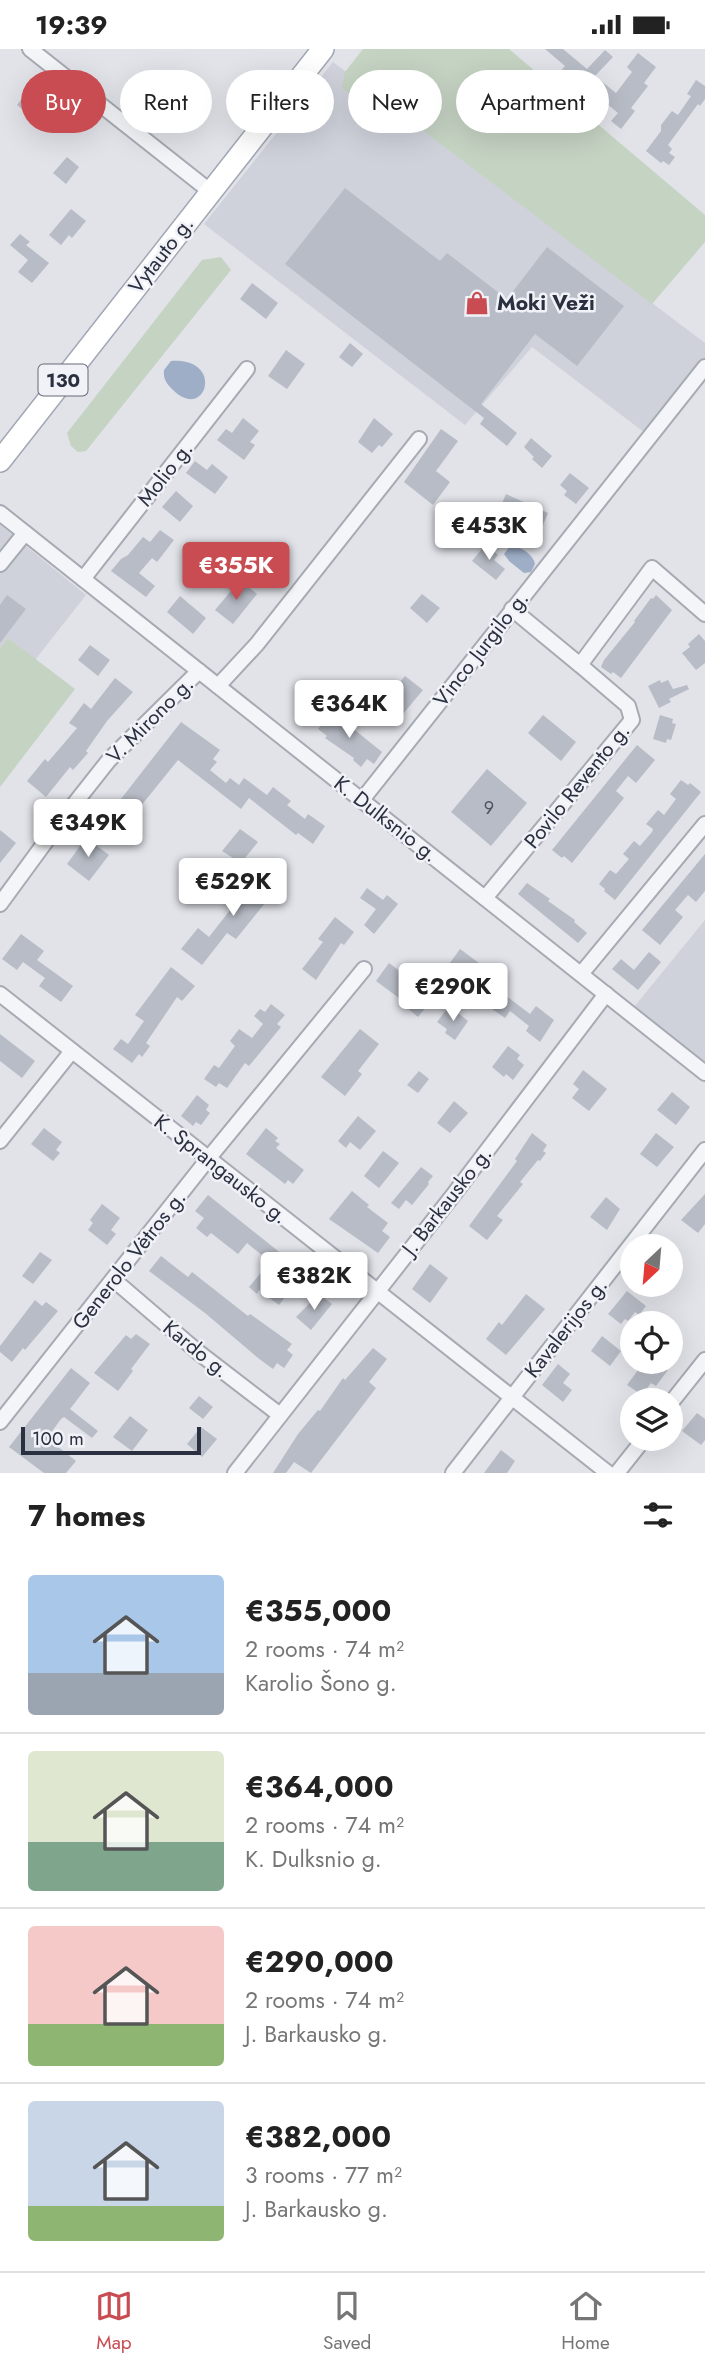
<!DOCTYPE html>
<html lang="en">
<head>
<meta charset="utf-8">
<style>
  :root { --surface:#fff; --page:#f2f2f2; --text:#222; --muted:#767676; --line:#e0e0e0; --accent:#c84c52 }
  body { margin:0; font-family:Jost,sans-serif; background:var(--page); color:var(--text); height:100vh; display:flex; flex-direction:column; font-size:26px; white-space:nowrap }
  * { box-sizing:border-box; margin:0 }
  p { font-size:23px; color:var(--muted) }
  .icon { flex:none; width:38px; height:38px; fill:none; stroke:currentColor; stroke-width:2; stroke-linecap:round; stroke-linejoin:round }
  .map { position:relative; height:1424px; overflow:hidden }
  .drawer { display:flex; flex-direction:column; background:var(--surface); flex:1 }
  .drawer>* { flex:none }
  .guide { position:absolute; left:21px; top:21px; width:663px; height:63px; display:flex; gap:14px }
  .needle { width:46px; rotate:206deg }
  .buttons { position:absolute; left:620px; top:1185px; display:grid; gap:14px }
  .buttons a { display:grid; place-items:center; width:63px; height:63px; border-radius:50%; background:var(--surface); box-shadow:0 7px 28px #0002; font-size:35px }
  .scale { position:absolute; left:21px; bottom:18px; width:180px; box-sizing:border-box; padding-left:7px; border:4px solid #2a3040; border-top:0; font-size:19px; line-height:24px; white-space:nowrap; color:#2a3040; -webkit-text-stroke:5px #f1f2f7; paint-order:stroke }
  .price { position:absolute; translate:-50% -60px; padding:0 16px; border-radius:7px; background:#fff; color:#222; font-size:23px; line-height:46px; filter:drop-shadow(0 2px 4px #0008) }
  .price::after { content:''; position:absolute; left:50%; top:42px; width:21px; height:16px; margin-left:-10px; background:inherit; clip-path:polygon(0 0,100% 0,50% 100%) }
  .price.selected { background:var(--accent); color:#fff }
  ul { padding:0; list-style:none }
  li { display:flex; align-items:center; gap:21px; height:175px; padding:0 28px }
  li+li { border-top:2px solid var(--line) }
  li span { display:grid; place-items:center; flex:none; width:196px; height:140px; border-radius:7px; color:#555 }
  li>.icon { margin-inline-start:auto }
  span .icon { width:84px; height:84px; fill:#fffc; stroke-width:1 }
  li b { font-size:30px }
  h2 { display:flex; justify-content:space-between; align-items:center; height:84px; padding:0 28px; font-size:30px }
  .chip { padding:0 24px; border-radius:32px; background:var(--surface); box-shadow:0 7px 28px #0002; font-size:24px; line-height:63px }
  .chip.selected { background:var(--accent); color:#fff }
  .status { display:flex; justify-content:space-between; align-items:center; height:49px; padding:0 35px; background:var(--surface); direction:ltr }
  .status svg { height:19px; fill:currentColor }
  .tab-bar { display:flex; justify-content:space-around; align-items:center; height:98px; border-top:2px solid var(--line); background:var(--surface); font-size:19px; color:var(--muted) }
  .tab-bar a { display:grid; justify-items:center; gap:4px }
  .tab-bar .selected { color:var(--accent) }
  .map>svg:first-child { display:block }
  .built { fill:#cfd2db }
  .green { fill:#c5d3c3 }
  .water { fill:#9eaec7 }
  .building { fill:#b8bcc6 }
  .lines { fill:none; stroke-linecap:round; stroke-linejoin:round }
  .minor-casing { stroke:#a6aab3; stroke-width:18 }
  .primary-casing { stroke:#a1a7b4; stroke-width:24 }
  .minor { stroke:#f4f5f8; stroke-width:14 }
  .primary { stroke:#fff; stroke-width:21 }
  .labels { text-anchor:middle; stroke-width:5; stroke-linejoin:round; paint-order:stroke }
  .number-label { font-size:18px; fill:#4e5362 }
  .shield { fill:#f1f2f7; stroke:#666a77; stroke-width:2 }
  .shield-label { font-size:19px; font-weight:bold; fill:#2a3040 }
  .street-label { font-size:21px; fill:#2a3040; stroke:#f1f2f7 }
  .poi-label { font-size:21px; font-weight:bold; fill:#2a3040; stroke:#f1f2f7; text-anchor:start }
</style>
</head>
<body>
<div class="status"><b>19:39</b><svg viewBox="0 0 49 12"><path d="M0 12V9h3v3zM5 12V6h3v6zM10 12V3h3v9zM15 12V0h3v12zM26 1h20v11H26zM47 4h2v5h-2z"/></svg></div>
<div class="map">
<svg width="705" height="1424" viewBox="0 0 705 1424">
  <rect width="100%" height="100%" fill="#e1e3e9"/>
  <!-- built -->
  <g class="built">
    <polygon points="333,13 705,294 705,318 649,387 532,298 465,376 204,175"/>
    <polygon points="0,476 86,546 35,611 8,589 0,599"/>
    <polygon points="705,871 705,1015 634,958"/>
  </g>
  <!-- green -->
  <g class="green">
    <polygon points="363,0 509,0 705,166 705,193 652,255 373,44 357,51 342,39 345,23"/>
    <polygon points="221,208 231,221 86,402 78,403 71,397 67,384 202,211"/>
    <polygon points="8,589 75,640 0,738 0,599"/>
  </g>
  <!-- water -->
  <g class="water">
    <path d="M171,312C226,308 206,375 172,340C166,334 163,329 164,321Z"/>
    <path d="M510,497C520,497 533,505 535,515L531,523L524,524L509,512L504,505Z"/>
  </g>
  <!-- building -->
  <g class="building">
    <polygon points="545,0 563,0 587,20 605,1 613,8 595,27 616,44 632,23 627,18 638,4 656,18 644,34 648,37 631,59 635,62 621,80 611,72 618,64 607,55 608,54 592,41 586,49 576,41 558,25 565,17"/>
    <polygon points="696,31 705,37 705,50 700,57 698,55 668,96 672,100 669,104 675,108 669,116 663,112 661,114 646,102 661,82 661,76 672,62 678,66 691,47 687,45"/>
    <polygon points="36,32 53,45 35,70 17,56"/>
    <polygon points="67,108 79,118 66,135 53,124"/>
    <polygon points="345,139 440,212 447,204 507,250 547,198 624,257 577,317 535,285 481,355 517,384 507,397 480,375 484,369 285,215"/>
    <polygon points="71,160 86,172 72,189 69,186 61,196 49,186"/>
    <polygon points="20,185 30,193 26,196 49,214 32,234 18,223 28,211 10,196"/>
    <polygon points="252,234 278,254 266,270 240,250"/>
    <polygon points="350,294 363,305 352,318 339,308"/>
    <polygon points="286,301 305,315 287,340 268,327"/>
    <polygon points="243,369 259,382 250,393 255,396 244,411 217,391 226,380 232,384"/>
    <polygon points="374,369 393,385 382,398 379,396 372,404 358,393"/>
    <polygon points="441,380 458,392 436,422 450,433 433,456 404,433"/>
    <polygon points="531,389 552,407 542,419 532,410 534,408 524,398"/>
    <polygon points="195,412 207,421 212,415 228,428 215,445 186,424"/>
    <polygon points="570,424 589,439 576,455 564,446 567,442 560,436"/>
    <polygon points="176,442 193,457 180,473 162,458"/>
    <polygon points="506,445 548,464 539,485 497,466"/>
    <polygon points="160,481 174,491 157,513 152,509 139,524 155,537 146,548 111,522 121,510 128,506 143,488 150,493"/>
    <polygon points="486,495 498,506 494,511 505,520 496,531 472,512"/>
    <polygon points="240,531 257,545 233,575 215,561"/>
    <polygon points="422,545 440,559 427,574 410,559"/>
    <polygon points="7,546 26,560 0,594 0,556"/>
    <polygon points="656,546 672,561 621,629 613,623 611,625 601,618 604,611 635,573 634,572 651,549 653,550"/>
    <polygon points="180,547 206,569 193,585 167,563"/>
    <polygon points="699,585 705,592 705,614 696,621 682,604 690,598 688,595"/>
    <polygon points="90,596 110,611 98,627 78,611"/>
    <polygon points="405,627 423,641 403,665 385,651"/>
    <polygon points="115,629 133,643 107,672 86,702 88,704 73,721 70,718 46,748 27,732 45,710 48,713 77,679 69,674 84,654 91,660"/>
    <polygon points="660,631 661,634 668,631 673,640 687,636 689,640 669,650 671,653 659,659 648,637"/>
    <polygon points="330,661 382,703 374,715 367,710 361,718 353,711 354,709 325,689 327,687 318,680 323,674 321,672"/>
    <polygon points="543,666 576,693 561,712 528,684"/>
    <polygon points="660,666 673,670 672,674 676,675 671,691 667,690 666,694 653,690"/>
    <polygon points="181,673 220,701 213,710 217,713 210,721 226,734 230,729 239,736 244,729 267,746 273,738 291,752 287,756 305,770 308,765 325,777 313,795 298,784 296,786 249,749 241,760 178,711 132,768 117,755"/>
    <polygon points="637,696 655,711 636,734 628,727 616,742 624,749 572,814 564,807 562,809 552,801"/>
    <polygon points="487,720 527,754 491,797 451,763"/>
    <polygon points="681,731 688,736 690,734 701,743 615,851 604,842 605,840 599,835 610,821 616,825 629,810 623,805 634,792 640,797 652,783 653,780 646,775 658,761 664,766 676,750 670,745"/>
    <polygon points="240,780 258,793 241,814 222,802"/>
    <polygon points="0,781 16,794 0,814"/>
    <polygon points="86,789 109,806 89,832 67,815"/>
    <polygon points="705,805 705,842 696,853 688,846 675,861 683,868 660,896 642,881"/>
    <polygon points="265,818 280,830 267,847 269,849 236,890 227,884 202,916 181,900 198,879 209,888 241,847 243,849"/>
    <polygon points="527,834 550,850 548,852 575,871 574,873 587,884 578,894 518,845"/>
    <polygon points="367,839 383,851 387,846 398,855 374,885 364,876 376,860 360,849"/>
    <polygon points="335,868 354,883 344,896 341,894 316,931 302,920 323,893 318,890"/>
    <polygon points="21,885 44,902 37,911 73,937 61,953 39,937 45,929 23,913 17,921 2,910"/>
    <polygon points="460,900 483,917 474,928 460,917 455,924 447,918"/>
    <polygon points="649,903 661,913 638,941 612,920 621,910 634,921"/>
    <polygon points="389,914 409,929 406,933 430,953 418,968 405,957 407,955 376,932"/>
    <polygon points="171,918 195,937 182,952 177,948 146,994 150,997 142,1008 139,1005 132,1014 113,1000 121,990 128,995 144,972 135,966"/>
    <polygon points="499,935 508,942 505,946 530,965 536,957 554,971 540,993 526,982 529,977 510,962 505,969 485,955"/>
    <polygon points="271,955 285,966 277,975 281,978 249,1017 245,1014 227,1039 219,1034 216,1038 204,1030 214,1016 219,1019 235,997 230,992 239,980 252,989 263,975 254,967 260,960 265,963"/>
    <polygon points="449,957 468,972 455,991 445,984 447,980 437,973"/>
    <polygon points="360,980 379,995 358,1022 362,1025 345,1047 321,1028"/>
    <polygon points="0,985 35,1012 22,1029 0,1012"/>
    <polygon points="508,997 520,1006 517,1010 524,1016 513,1031 506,1025 504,1028 492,1018"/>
    <polygon points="583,1021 607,1040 589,1062 572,1049 579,1040 573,1035"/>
    <polygon points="419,1022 429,1030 418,1044 407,1036"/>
    <polygon points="672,1043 690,1058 676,1076 657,1061"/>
    <polygon points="197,1046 209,1056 206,1061 210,1064 201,1076 196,1073 193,1077 181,1067"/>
    <polygon points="454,1052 468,1064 450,1084 437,1074"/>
    <polygon points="358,1067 376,1082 360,1101 350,1093 346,1099 338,1092"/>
    <polygon points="44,1079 62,1093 56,1101 60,1104 53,1112 31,1095"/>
    <polygon points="266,1079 278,1089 275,1092 280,1095 276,1099 304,1121 293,1135 288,1131 285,1135 246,1105"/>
    <polygon points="532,1084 547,1096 543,1102 546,1104 540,1112 538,1111 520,1133 523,1135 497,1167 503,1171 487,1191 469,1177 517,1112 515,1110"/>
    <polygon points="656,1084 674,1098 657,1118 640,1105"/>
    <polygon points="383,1102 399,1114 379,1139 364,1127"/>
    <polygon points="421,1118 433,1127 428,1133 429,1135 412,1156 406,1151 399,1160 391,1154"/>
    <polygon points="352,1142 369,1156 367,1158 388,1174 382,1182 390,1188 378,1204 329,1170"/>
    <polygon points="705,1145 705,1175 698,1184 681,1171"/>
    <polygon points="208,1146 283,1206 280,1209 302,1226 279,1256 259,1241 257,1245 249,1238 270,1213 247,1194 238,1205 211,1184 207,1188 196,1179 204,1169 195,1162"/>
    <polygon points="606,1148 620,1160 607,1181 590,1168"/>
    <polygon points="102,1155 120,1169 111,1181 116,1185 107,1196 88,1181 93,1174 90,1171"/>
    <polygon points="40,1203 52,1211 33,1235 22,1227"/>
    <polygon points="161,1207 188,1228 192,1223 248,1267 250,1265 292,1295 287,1301 293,1306 284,1319 277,1314 273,1320 258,1309 205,1264 149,1222"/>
    <polygon points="430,1215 448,1229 430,1254 412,1240"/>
    <polygon points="627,1242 646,1257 639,1266 635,1263 628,1272 625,1270 621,1275 608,1265"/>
    <polygon points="319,1245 332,1255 311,1281 296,1268"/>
    <polygon points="526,1245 545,1260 506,1306 486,1290 499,1273 502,1276"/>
    <polygon points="35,1251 42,1257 46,1253 58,1262 25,1301 23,1299 12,1313 0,1303 0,1297"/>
    <polygon points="136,1285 150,1295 131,1320 133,1322 118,1342 94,1324 126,1286 131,1290"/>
    <polygon points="602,1287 621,1302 610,1317 591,1302"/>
    <polygon points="373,1299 387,1310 369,1333 376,1339 311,1424 294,1413 286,1424 273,1424 298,1385 318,1361 320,1362 343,1329 345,1331"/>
    <polygon points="649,1312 657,1312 668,1321 656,1337 651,1334 642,1346 627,1336 638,1321 641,1323"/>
    <polygon points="558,1315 570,1325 563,1334 572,1341 563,1353 542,1336"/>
    <polygon points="71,1319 90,1334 70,1360 98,1382 92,1389 64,1368 61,1370 47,1389 76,1412 66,1424 44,1424 9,1398"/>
    <polygon points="199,1347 213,1358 203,1370 189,1359"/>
    <polygon points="697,1364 705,1370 705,1391 701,1396 682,1382"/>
    <polygon points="130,1367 148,1381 132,1402 113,1388"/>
    <polygon points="201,1378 217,1390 202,1408 187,1395"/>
    <polygon points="501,1401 515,1412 507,1424 484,1424"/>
  </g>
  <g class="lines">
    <!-- minor casing -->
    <g class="minor-casing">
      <g id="minor">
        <polyline points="30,0 211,143"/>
        <polyline points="0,464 705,1024"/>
        <polyline points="0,515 25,484"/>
        <polyline points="83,530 247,320"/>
        <polyline points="512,560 580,616"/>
        <polyline points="218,637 257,595 419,390"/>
        <polyline points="362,751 705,318"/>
        <polyline points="485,849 632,671 628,657 580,616 652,519 705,565"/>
        <polyline points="0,855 60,773 109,711 199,622"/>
        <polyline points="581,925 705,775"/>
        <polyline points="0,945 608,1424"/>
        <polyline points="0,1092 72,1002"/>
        <polyline points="114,1231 198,1303 280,1366"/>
        <polyline points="670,1355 705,1311"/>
        <polyline points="0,1373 208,1110 364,920"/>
        <polyline points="235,1424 454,1145 606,945"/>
        <polyline points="453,1424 705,1101"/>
        <polyline points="617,1424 644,1390"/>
      </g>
    </g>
    <!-- primary casing -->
    <g class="primary-casing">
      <polyline id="primary" points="0,412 323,0"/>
    </g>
    <!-- minor -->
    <use href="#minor" class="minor"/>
    <!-- primary -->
    <use href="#primary" class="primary"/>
  </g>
  <!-- icons -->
  <defs>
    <g id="shop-bare" transform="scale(1.89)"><path d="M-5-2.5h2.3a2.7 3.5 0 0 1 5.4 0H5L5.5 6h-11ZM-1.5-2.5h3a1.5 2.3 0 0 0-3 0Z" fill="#c84c52" stroke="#f1f2f7" stroke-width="2.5" paint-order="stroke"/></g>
  </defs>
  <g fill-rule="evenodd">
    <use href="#shop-bare" x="477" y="254"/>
  </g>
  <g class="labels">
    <!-- number labels -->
    <g class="number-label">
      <text x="489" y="765">9</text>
    </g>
    <!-- shield labels -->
    <rect class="shield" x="38.5" y="315.5" width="49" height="31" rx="5"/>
    <g class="shield-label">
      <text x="63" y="338">130</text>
    </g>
    <!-- street labels -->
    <g class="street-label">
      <text transform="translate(161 206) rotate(-52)" y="7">Vytauto g.</text>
      <text transform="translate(165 425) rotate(-52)" y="7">Molio g.</text>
      <text transform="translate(481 600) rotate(-52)" y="7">Vinco Jurgilo g.</text>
      <text transform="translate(150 671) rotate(-45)" y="7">V. Mirono g.</text>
      <text transform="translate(577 737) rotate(-51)" y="7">Povilo Revento g.</text>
      <text transform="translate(386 770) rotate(38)" y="7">K. Dulksnio g.</text>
      <text transform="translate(221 1120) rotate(38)" y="7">K. Sprangausko g.</text>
      <text transform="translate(447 1152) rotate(-52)" y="7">J. Barkausko g.</text>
      <text transform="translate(129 1211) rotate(-52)" y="7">Generolo Vėtros g.</text>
      <text transform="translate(566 1279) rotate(-52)" y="7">Kavalerijos g.</text>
      <text transform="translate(196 1300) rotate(39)" y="7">Kardo g.</text>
    </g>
    <!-- poi labels -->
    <g class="poi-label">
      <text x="497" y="261">Moki Veži</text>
    </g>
  </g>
</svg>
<div class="buttons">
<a><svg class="needle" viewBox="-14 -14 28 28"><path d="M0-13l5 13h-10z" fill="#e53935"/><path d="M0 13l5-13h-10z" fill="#767676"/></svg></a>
<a><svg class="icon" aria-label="locate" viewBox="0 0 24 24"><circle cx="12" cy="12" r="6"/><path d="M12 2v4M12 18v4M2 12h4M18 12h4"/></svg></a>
<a><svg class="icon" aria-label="layers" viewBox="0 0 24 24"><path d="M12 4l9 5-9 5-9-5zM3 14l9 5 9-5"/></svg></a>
</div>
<div class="scale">100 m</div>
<b class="price" style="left:489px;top:513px">€453K</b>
<b class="price selected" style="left:236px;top:553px">€355K</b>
<b class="price" style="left:349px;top:691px">€364K</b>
<b class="price" style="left:88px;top:810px">€349K</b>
<b class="price" style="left:233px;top:869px">€529K</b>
<b class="price" style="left:453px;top:974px">€290K</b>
<b class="price" style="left:314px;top:1263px">€382K</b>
<div class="guide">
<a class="chip selected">Buy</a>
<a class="chip">Rent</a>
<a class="chip">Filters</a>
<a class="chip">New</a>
<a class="chip">Apartment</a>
</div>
</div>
<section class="drawer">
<h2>7 homes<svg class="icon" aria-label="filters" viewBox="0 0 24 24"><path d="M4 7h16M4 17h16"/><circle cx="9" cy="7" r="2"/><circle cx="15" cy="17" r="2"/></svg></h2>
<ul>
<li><span style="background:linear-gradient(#a9c7e8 70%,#9aa5b1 0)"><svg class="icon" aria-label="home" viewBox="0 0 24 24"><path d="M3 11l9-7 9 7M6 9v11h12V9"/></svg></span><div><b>€355,000</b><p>2 rooms · 74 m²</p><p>Karolio Šono g.</p></div></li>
<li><span style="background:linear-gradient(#dfe7d0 65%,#7fa58c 0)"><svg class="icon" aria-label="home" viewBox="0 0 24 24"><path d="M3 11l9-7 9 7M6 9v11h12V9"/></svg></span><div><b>€364,000</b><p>2 rooms · 74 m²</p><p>K. Dulksnio g.</p></div></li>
<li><span style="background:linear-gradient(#f6c9c9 70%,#8fb573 0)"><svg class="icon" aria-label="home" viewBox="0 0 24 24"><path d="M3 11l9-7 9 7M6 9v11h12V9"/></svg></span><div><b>€290,000</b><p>2 rooms · 74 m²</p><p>J. Barkausko g.</p></div></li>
<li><span style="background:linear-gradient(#c9d6e8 75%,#8fb573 0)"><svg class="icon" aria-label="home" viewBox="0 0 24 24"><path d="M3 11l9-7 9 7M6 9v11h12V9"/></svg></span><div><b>€382,000</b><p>3 rooms · 77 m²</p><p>J. Barkausko g.</p></div></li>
</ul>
</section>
<nav class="tab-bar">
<a class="selected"><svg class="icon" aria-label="map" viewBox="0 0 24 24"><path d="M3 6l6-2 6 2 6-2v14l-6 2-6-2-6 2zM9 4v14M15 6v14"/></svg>Map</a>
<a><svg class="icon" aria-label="saved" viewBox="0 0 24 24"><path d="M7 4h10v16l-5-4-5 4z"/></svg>Saved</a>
<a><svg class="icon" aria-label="home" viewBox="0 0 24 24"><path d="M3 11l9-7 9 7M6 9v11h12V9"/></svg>Home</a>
</nav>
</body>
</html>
